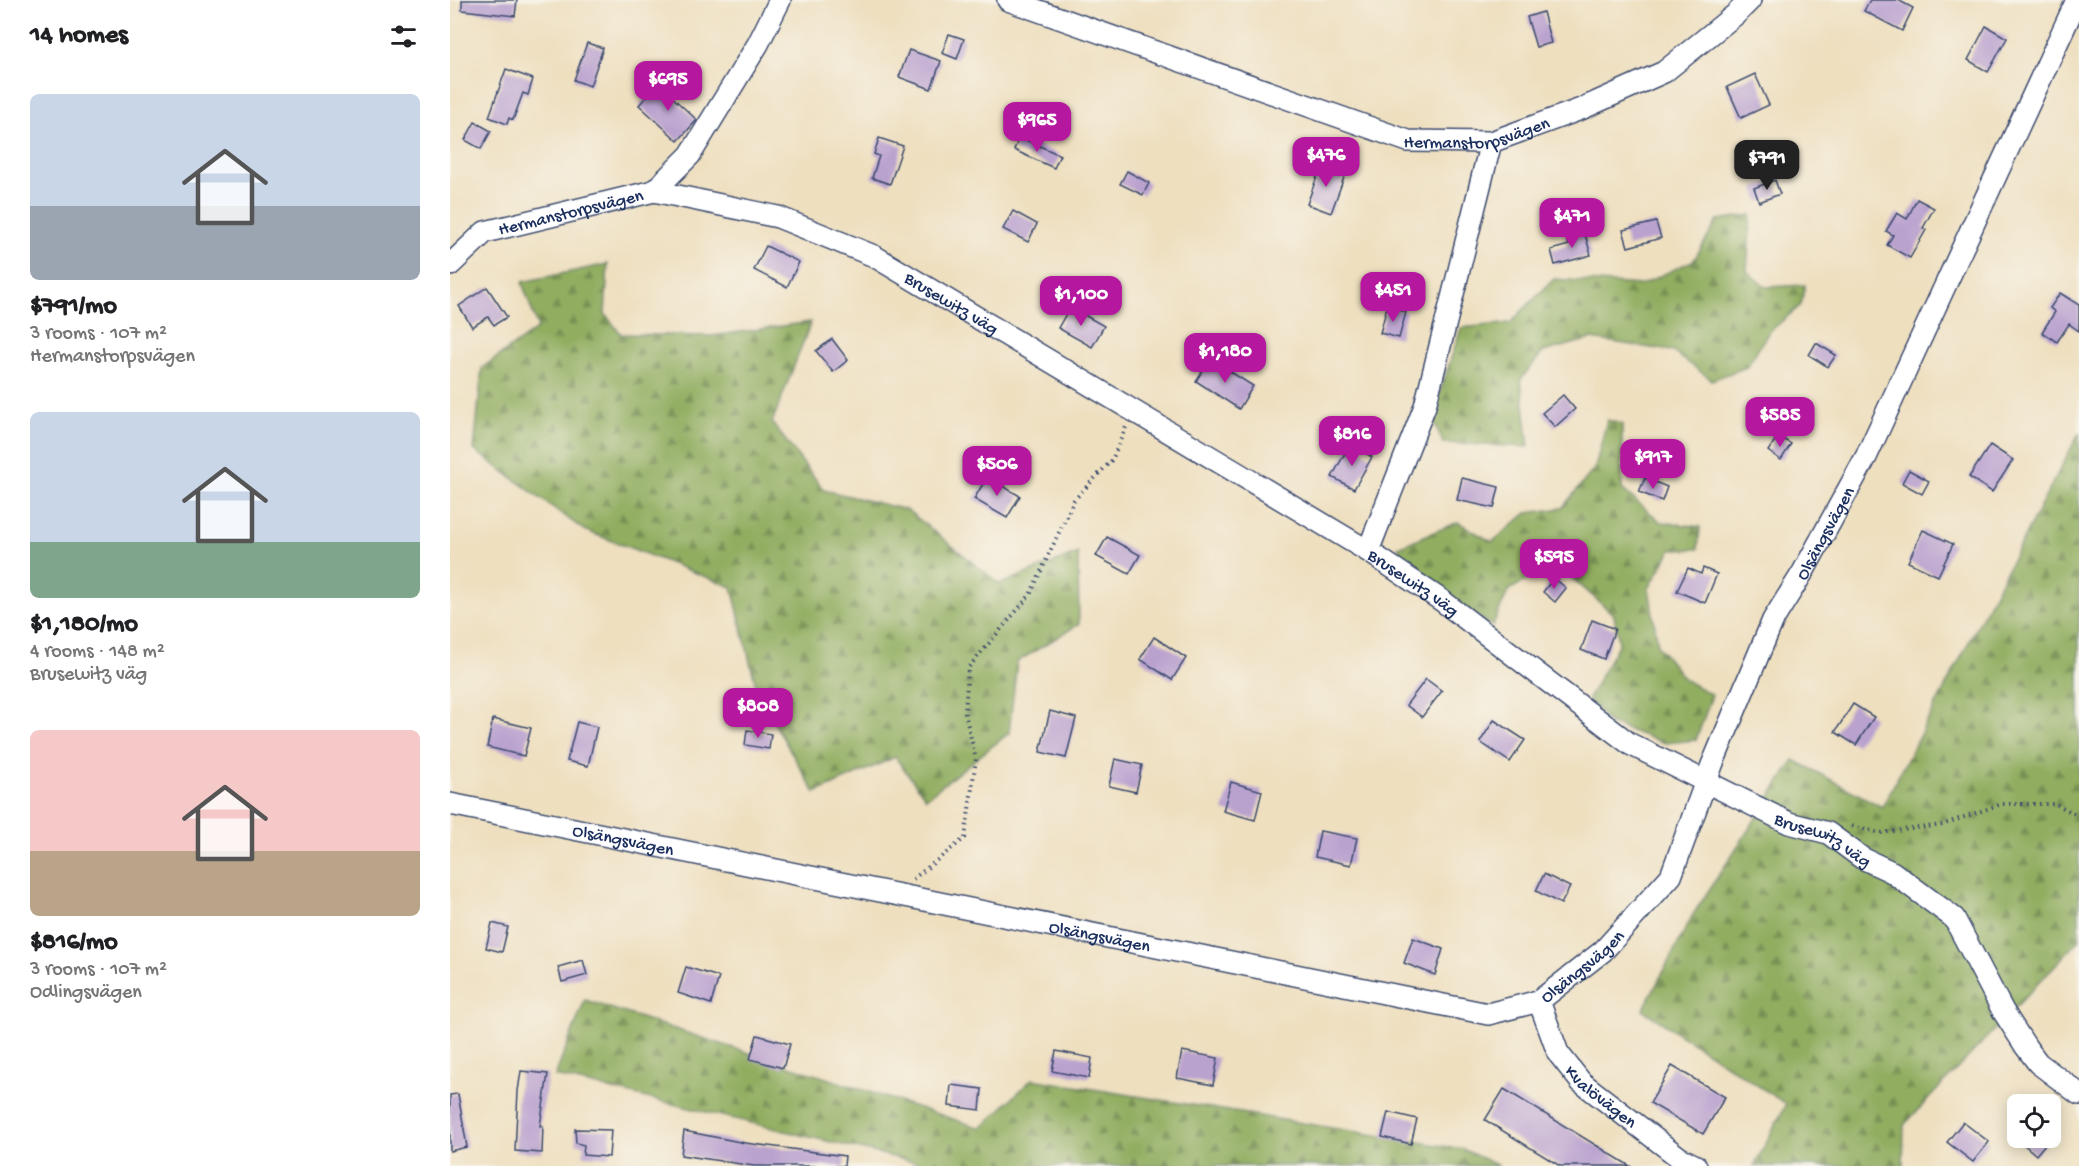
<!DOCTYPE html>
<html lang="en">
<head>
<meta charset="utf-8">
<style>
  :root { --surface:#fff; --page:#f6f6f6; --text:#202124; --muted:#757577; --accent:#b5179e }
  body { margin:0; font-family:"Gochi Hand",sans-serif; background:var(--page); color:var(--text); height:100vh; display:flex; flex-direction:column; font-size:22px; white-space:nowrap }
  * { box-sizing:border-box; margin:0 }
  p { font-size:20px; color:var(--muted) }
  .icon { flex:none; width:33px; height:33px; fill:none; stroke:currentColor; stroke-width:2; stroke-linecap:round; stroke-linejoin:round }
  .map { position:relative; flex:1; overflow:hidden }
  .side { display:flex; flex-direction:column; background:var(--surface); width:450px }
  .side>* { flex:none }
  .buttons { position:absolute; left:1557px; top:1094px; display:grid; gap:12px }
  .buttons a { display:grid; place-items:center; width:54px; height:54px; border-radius:9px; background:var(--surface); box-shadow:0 3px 15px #0003; font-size:30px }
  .price { position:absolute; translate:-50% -51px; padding:0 14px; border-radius:12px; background:var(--accent); color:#fff; font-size:20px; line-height:39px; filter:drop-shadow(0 2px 3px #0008) }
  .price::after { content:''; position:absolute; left:50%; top:36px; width:18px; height:14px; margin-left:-9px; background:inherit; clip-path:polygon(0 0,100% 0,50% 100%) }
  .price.current { background:#222; color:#fff }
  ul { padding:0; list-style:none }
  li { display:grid; align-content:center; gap:12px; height:318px; padding:0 30px }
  li span { display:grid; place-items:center; height:186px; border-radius:9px; color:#555 }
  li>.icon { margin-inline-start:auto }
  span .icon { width:108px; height:108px; fill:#fffc; stroke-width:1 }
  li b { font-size:26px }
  h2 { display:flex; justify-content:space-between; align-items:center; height:72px; padding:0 30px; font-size:26px }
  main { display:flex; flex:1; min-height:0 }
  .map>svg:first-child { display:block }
  .forest { fill:url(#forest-firs); stroke:#566e5f; stroke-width:1.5 }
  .building { fill:#baa2cf }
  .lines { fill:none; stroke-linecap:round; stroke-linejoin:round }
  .minor-casing { stroke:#3b496d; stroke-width:24 }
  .path { stroke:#3b496d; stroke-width:4; stroke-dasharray:1.5 4.5; stroke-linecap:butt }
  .minor { stroke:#fff; stroke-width:21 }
  .labels { text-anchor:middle; stroke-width:4.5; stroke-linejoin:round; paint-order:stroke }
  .street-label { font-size:18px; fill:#1b2f5e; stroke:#f7f3e8 }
</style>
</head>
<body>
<main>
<section class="side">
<h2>14 homes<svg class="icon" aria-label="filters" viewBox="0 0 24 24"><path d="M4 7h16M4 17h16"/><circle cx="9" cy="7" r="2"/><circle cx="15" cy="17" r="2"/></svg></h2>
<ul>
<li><span style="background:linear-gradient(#c9d6e8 60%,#9aa5b1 0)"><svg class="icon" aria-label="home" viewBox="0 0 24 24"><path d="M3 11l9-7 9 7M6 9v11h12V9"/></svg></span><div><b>$791/mo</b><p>3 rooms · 107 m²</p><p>Hermanstorpsvägen</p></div></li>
<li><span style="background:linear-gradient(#c9d6e8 70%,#7fa58c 0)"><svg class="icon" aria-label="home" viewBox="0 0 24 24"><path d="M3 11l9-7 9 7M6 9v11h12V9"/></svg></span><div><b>$1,180/mo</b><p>4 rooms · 148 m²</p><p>Brusewitz väg</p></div></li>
<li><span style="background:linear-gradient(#f6c9c9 65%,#b9a48a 0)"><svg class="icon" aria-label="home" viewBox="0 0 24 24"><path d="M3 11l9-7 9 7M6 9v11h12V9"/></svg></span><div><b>$816/mo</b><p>3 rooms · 107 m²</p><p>Odlingsvägen</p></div></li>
</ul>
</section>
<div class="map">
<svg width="1629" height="1166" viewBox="0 0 1629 1166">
  <defs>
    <pattern id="forest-firs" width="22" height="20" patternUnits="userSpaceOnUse" patternTransform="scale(1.5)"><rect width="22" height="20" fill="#91ad60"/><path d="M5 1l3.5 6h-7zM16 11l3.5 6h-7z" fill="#768d52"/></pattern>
  </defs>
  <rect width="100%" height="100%" fill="#f7f3e8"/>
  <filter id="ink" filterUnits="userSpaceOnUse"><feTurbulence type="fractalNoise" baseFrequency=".0167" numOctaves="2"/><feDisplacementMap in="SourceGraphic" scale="12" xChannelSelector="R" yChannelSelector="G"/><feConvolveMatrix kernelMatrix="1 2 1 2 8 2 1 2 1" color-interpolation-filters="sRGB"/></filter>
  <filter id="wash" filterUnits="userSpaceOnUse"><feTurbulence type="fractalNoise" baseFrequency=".008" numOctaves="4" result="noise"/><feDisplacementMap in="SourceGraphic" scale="24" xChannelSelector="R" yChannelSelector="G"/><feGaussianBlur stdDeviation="1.35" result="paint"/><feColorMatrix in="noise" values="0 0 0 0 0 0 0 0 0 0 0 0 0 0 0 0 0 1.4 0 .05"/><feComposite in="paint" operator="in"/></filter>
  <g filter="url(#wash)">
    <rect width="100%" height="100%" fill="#eedfbf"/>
    <!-- forest -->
    <g class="forest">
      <polygon points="1301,215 1297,271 1315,287 1355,285 1351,305 1318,333 1297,367 1262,380 1222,351 1141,339 1093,352 1071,379 1079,447 993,443 982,417 1011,328 1060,323 1104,279 1191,285 1244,260 1268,220"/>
      <polygon points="158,264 155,314 171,334 261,336 361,322 322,423 374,490 457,510 550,584 628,553 629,624 567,662 559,733 476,798 445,757 365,793 308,695 282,587 134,530 24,450 32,368 88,328 72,282"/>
      <polygon points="1157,420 1172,424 1172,489 1211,522 1250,527 1248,549 1221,550 1199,588 1208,646 1234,679 1262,695 1246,740 1215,743 1159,723 1138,699 1169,643 1164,615 1106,564 1059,590 1042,626 958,570 948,547 1008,522 1042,542 1077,513 1112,508 1145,468"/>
      <polygon points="1629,433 1629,940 1454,1125 1453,1166 1304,1166 1336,1104 1193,1010 1244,913 1344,760 1432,807"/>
      <polygon points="135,1000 531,1128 582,1079 1012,1149 1049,1166 481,1166 105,1076"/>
    </g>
    <g id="blocks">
      <!-- building -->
      <g class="building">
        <polygon points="12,0 67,0 65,16 12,10"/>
        <polygon points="1420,0 1448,0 1463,8 1452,31 1414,11"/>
        <polygon points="1093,12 1101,43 1086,47 1077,17"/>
        <polygon points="1536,26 1557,38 1538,72 1518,60"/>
        <polygon points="499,34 514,39 507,59 492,53"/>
        <polygon points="137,43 153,48 140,86 124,80"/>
        <polygon points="459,50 491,61 481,89 449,77"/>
        <polygon points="56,69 83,79 78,95 73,93 63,120 59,118 57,124 39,117"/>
        <polygon points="1305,74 1319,105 1291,118 1277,87"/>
        <polygon points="208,84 247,120 228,141 189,105"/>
        <polygon points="25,122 41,131 31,149 15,140"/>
        <polygon points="569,137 610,155 604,168 564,150"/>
        <polygon points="429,138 453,146 440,184 422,178 429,156 424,154"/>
        <polygon points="872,163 896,172 881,213 857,204"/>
        <polygon points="677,171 699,183 693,195 670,184"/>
        <polygon points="1325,180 1330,194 1309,202 1304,188"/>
        <polygon points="1467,199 1484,208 1473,228 1476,230 1460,258 1437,245 1443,235 1436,231 1447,213 1457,219"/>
        <polygon points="563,211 587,224 578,242 553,229"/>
        <polygon points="1206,222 1211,238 1178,247 1173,230"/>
        <polygon points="1134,231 1141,255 1105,265 1101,250 1119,245 1116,236"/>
        <polygon points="316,246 349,262 337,287 304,270"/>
        <polygon points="37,287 57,317 44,325 38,317 22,327 9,306"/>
        <polygon points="1610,293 1629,305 1629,331 1619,324 1607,342 1592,332 1605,312 1600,308"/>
        <polygon points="620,307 654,326 642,347 608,328"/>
        <polygon points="937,307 956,312 949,338 930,333"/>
        <polygon points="382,339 398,360 383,372 366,351"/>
        <polygon points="1366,343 1386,355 1378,367 1359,355"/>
        <polygon points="760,359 803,386 789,409 746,381"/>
        <polygon points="1113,395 1125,409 1105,427 1092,413"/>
        <polygon points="1328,436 1341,444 1331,460 1318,451"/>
        <polygon points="900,444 922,457 904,489 882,477"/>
        <polygon points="1540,445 1563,460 1542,492 1519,477"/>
        <polygon points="1459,470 1479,481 1472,494 1452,483"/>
        <polygon points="537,477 570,496 557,518 524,499"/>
        <polygon points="1012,478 1049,487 1044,508 1007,500"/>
        <polygon points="1195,478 1217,487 1212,501 1189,492"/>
        <polygon points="1473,530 1503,544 1488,576 1458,562"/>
        <polygon points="657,537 690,555 679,574 646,556"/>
        <polygon points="1238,568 1251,574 1253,568 1267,574 1255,603 1227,591"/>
        <polygon points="1104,578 1116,588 1105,602 1093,592"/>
        <polygon points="1142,620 1165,629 1154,659 1131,650"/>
        <polygon points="704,637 736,658 722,680 690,659"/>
        <polygon points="976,679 992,691 972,717 956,705"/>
        <polygon points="1403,704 1424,717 1406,745 1385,732"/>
        <polygon points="600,711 626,718 616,758 590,752"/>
        <polygon points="43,719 81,728 74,756 37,747"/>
        <polygon points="1044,720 1075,740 1060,762 1030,742"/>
        <polygon points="127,722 147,727 138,766 117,761"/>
        <polygon points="297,730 321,734 319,749 295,745"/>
        <polygon points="665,759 692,765 686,792 659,786"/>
        <polygon points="781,782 812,791 805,820 773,811"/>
        <polygon points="870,831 907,838 901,865 865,857"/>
        <polygon points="1094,874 1120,887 1111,904 1086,891"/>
        <polygon points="42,923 58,927 52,952 36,948"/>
        <polygon points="963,938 993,949 985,975 954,963"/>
        <polygon points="133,960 137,975 112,982 108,967"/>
        <polygon points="236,967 269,977 261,1004 228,993"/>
        <polygon points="307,1035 340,1044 333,1068 300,1059"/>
        <polygon points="606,1051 642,1058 639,1078 602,1071"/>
        <polygon points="732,1051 768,1058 763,1085 727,1078"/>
        <polygon points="1222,1066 1275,1097 1253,1134 1200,1103"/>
        <polygon points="71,1071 98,1074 90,1126 93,1126 92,1153 65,1151 68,1091"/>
        <polygon points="501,1085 532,1089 530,1110 499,1106"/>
        <polygon points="1054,1089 1180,1166 1110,1166 1035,1120"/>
        <polygon points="8,1094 17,1147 0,1151 0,1095"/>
        <polygon points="938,1112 967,1119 961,1144 932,1137"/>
        <polygon points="1513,1122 1539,1142 1523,1162 1497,1142"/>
        <polygon points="125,1129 161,1130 159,1157 133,1155 134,1145 126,1143"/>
        <polygon points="234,1131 295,1143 395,1156 394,1166 304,1166 231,1155"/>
        <polygon points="1565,1137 1601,1137 1586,1155"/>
      </g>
    </g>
  </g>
  <g filter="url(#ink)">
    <use href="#blocks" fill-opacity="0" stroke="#3b496d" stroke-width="1.5"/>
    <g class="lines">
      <!-- minor casing -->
      <g class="minor-casing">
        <g id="minor">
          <path id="s1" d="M558,0L958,141L1041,142L1131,109L1214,72L1286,14L1300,0"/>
          <path id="s2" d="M204,191L328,217L424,256L918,551L991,600L1180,744L1339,823L1378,833L1412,858L1442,872L1504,918L1553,1011L1576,1047L1588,1063L1629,1094"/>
          <path id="s3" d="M0,265L35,232L204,191L240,155L308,44L330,0"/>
          <polyline points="918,551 975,406 1041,142"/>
          <path id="s4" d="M0,804L1038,1014L1089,1001L1153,951L1221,876L1262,765L1323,620L1353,572L1416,457L1627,0"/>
          <path id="s5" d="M1089,1001L1108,1053L1131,1082L1230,1158L1246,1166"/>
        </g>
      </g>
      <!-- path -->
      <g class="path">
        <polyline points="1402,826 1430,833 1492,825 1551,804 1606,804 1629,816"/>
        <polyline points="463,879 515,838 526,759 515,714 518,668 580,595 624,500 662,460 676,427"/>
      </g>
      <!-- minor -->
      <use href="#minor" class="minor"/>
    </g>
  </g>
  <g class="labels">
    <!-- street labels -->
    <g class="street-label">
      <text dy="6" stroke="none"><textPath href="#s1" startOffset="494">Hermanstorpsvägen</textPath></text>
      <text dy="6" stroke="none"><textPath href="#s3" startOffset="136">Hermanstorpsvägen</textPath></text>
      <text dy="6" stroke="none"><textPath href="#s2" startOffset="321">Brusewitz väg</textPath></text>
      <text dy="6" stroke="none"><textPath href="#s4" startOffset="1671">Olsängsvägen</textPath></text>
      <text dy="6" stroke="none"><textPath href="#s2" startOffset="861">Brusewitz väg</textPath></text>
      <text dy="6" stroke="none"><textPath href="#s4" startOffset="177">Olsängsvägen</textPath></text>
      <text dy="6" stroke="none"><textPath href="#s2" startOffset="1347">Brusewitz väg</textPath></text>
      <text dy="6" stroke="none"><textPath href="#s4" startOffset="663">Olsängsvägen</textPath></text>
      <text dy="6" stroke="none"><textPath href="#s4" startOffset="1167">Olsängsvägen</textPath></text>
      <text dy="6" stroke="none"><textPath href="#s5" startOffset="117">Kvalövägen</textPath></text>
    </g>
  </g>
</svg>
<div class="buttons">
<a><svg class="icon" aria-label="locate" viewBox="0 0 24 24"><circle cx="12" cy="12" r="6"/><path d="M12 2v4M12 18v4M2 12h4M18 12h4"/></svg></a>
</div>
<b class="price" style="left:218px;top:112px">$695</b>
<b class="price" style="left:587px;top:153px">$965</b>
<b class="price" style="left:876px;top:188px">$476</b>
<b class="price current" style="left:1317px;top:191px">$791</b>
<b class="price" style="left:1122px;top:249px">$471</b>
<b class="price" style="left:943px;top:323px">$451</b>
<b class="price" style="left:631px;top:327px">$1,100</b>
<b class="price" style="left:775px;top:384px">$1,180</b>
<b class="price" style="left:1330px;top:448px">$585</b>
<b class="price" style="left:902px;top:467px">$816</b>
<b class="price" style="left:1203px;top:490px">$917</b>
<b class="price" style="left:547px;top:497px">$506</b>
<b class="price" style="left:1104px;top:590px">$595</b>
<b class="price" style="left:308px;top:739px">$808</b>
</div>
</main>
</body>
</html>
